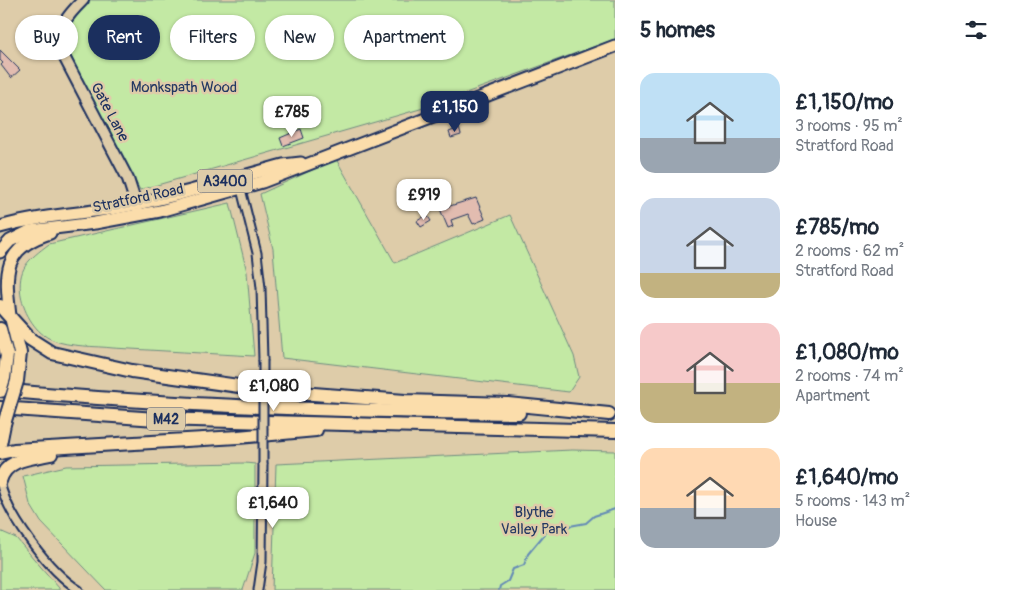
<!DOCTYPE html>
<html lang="en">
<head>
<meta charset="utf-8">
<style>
  :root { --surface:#fff; --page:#f6f6f7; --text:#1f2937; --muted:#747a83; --accent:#1b2f5e }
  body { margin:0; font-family:Pangolin,sans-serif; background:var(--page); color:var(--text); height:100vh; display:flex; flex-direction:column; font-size:19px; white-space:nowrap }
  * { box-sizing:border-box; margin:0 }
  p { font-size:16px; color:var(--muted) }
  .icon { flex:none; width:28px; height:28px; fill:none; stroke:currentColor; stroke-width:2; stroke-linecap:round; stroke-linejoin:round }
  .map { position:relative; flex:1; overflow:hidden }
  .details { display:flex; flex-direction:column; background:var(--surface); width:400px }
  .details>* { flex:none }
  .hud { position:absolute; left:15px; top:15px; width:475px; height:45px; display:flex; gap:10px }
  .price { position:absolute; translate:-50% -42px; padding:0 11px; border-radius:10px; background:#fff; color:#222; font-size:16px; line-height:32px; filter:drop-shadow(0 1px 2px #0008) }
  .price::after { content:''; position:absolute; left:50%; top:30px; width:15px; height:11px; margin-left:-8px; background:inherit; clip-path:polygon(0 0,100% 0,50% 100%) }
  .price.current { background:var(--accent); color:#fff }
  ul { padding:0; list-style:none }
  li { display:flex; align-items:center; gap:15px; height:125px; padding:0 25px }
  li span { display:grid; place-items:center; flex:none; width:140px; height:100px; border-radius:15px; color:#555 }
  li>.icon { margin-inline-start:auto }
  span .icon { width:60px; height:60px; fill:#fffc; stroke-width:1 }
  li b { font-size:21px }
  h2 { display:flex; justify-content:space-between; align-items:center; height:60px; padding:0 25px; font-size:21px }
  .tag { padding:0 18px; border-radius:22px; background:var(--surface); box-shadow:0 1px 4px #0004; font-size:18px; line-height:45px }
  .tag.current { background:var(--accent); color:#fff }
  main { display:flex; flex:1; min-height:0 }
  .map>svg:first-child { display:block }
  .green { fill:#c3e9a4; stroke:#6f8c81 }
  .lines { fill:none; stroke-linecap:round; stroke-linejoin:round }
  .stream { stroke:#648ab6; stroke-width:2 }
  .building { fill:#e2bcb0; stroke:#1b2f5e }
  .street-casing { stroke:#1b2f5e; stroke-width:11 }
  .secondary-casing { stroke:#1b2f5e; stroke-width:14 }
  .primary-casing { stroke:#1b2f5e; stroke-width:15 }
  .highway-casing { stroke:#1b2f5e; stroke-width:16 }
  .street { stroke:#decca9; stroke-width:7 }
  .secondary { stroke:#decca9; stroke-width:10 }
  .primary { stroke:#fbddab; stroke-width:11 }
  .highway { stroke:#fbddab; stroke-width:12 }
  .street-bridge-casing { stroke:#1b2f5e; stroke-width:11; stroke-linecap:butt }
  .highway-bridge-casing { stroke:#1b2f5e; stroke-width:16; stroke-linecap:butt }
  .street-bridge { stroke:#decca9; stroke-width:7 }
  .highway-bridge { stroke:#fbddab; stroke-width:12 }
  .labels { text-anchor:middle; stroke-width:5; stroke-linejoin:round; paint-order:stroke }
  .shield { fill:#decca9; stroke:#565e74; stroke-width:1 }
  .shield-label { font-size:14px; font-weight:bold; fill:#1b2f5e }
  .park-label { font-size:15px; fill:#233862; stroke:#decca9 }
  .street-label { font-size:15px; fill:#1b2f5e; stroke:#decca9 }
</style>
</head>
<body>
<main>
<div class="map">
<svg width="615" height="590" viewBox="0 0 615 590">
  <rect width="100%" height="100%" fill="#decca9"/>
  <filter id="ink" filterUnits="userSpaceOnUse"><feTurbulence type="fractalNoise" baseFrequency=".02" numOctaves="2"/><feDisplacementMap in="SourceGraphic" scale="10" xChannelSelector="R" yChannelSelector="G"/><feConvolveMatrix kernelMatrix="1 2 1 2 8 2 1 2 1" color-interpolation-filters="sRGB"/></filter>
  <g filter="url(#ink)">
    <!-- green -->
    <g class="green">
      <polygon points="89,0 615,0 615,39 427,107 140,190 80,77 62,36 72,17"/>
      <polygon points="336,159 395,263 510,215 574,356 579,377 569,392 282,358 273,249 260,194"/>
      <path d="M230,203L247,272L254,356C207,353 160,351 113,348C96,346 69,347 53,340C36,334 24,313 21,296C17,268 28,260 49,244Z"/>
      <polygon points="572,450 615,451 615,590 272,590 276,464"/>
      <polygon points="245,463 255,464 255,553 243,590 106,590 41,522 30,504 23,476 66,466"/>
      <polygon points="0,531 16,538 59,588 59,590 0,590"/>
    </g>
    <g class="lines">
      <!-- stream -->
      <polyline class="stream" points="499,590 500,586 508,581 513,569 524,565 528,554 548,530 586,523 594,516 615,509"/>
    </g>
    <!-- building -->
    <g class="building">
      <polygon points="0,50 20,70 11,78 1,65 3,63 0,60"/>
      <polygon points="459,128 461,135 451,138 449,132"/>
      <polygon points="301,129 304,138 283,146 280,138"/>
      <polygon points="421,183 423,188 412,194 409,188"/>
      <polygon points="476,198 485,219 473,224 468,214 451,220 453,226 448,228 440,209"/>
      <polygon points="427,215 431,221 421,227 417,221"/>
    </g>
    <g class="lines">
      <!-- street casing -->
      <g class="street-casing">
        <g id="street">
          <polyline points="240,185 257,253 261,288 263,360"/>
          <path d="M0,481C6,515 50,572 79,590"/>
          <polyline points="258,590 262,562 263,464"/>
        </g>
      </g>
      <!-- secondary casing -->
      <g class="secondary-casing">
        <path id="secondary" d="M83,0C66,17 57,27 61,51L128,179L138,210"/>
      </g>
      <!-- primary casing -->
      <g class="primary-casing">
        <g id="primary">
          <path d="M0,227C38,216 77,214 116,208C173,198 228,180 283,165L301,163"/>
          <polyline points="0,252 10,241 30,231 95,223 160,211 262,182 615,46"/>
          <path d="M10,316C5,273 2,248 50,233"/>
        </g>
      </g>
      <!-- highway casing -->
      <g class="highway-casing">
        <g id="highway">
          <polyline points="0,306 30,339 52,353 132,371 274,391 405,401 508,404 609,414"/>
          <polyline points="12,321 20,353 17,381"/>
          <polyline points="0,329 7,355 4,378"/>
          <path d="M0,390C172,406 346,412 519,413"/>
          <polyline points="0,408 156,419 615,431"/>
          <polyline points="0,444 4,424"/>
          <polyline points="0,453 14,450 238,437 316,430"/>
          <path d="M0,481C6,458 32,458 51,454"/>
        </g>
      </g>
      <!-- street -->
      <use href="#street" class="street"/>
      <!-- secondary -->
      <use href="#secondary" class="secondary"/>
      <!-- primary -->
      <use href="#primary" class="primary"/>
      <!-- highway -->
      <use href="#highway" class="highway"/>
      <!-- street-bridge casing -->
      <g class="street-bridge-casing">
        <polyline id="street-bridge" points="263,464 263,360"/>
      </g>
      <!-- highway-bridge casing -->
      <g class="highway-bridge-casing">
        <g id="highway-bridge">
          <polyline points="0,391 4,378"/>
          <polyline points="4,424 17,381"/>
        </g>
      </g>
      <!-- street-bridge -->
      <use href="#street-bridge" class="street-bridge"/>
      <!-- highway-bridge -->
      <use href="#highway-bridge" class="highway-bridge"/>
    </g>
  </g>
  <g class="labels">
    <!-- shield labels -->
    <g class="shield">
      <rect x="197.5" y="169.5" width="55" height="23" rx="4"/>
      <rect x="147" y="407.5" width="38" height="23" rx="4"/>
    </g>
    <g class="shield-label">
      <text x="225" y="186">A3400</text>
      <text x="166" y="424">M42</text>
    </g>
    <!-- park labels -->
    <g class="park-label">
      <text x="184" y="92">Monkspath Wood</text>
      <text x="534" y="517">Blythe<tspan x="534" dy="17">Valley Park</tspan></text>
    </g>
    <!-- street labels -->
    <g class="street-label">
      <text transform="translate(110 112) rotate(62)" y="5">Gate Lane</text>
      <text transform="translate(138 198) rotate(-12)" y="5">Stratford Road</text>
    </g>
  </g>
</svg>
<b class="price current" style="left:455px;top:133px">£1,150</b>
<b class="price" style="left:292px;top:138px">£785</b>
<b class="price" style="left:424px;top:221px">£919</b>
<b class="price" style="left:274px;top:412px">£1,080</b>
<b class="price" style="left:273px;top:529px">£1,640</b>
<div class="hud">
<a class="tag">Buy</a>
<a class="tag current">Rent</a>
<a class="tag">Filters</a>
<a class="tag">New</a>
<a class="tag">Apartment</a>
</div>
</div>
<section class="details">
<h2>5 homes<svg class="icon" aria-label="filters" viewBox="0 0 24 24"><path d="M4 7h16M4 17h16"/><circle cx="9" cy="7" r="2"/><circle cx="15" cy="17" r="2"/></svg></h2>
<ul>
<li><span style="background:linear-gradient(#bfe0f5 65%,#9aa5b1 0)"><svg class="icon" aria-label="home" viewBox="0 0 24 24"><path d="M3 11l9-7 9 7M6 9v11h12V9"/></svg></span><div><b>£1,150/mo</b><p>3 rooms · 95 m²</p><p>Stratford Road</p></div></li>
<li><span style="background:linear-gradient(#c9d6e8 75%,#c2b280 0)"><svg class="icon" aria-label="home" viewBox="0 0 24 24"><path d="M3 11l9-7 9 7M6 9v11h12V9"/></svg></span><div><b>£785/mo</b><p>2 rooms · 62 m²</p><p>Stratford Road</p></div></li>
<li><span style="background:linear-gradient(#f6c9c9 60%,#c2b280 0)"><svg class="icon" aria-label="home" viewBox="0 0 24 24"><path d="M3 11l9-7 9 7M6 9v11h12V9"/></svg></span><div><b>£1,080/mo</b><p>2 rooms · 74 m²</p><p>Apartment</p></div></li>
<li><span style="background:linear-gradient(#ffd9b3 60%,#9aa5b1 0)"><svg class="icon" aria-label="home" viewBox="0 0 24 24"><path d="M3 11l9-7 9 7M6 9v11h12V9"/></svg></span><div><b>£1,640/mo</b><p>5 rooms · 143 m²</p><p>House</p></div></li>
</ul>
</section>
</main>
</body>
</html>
